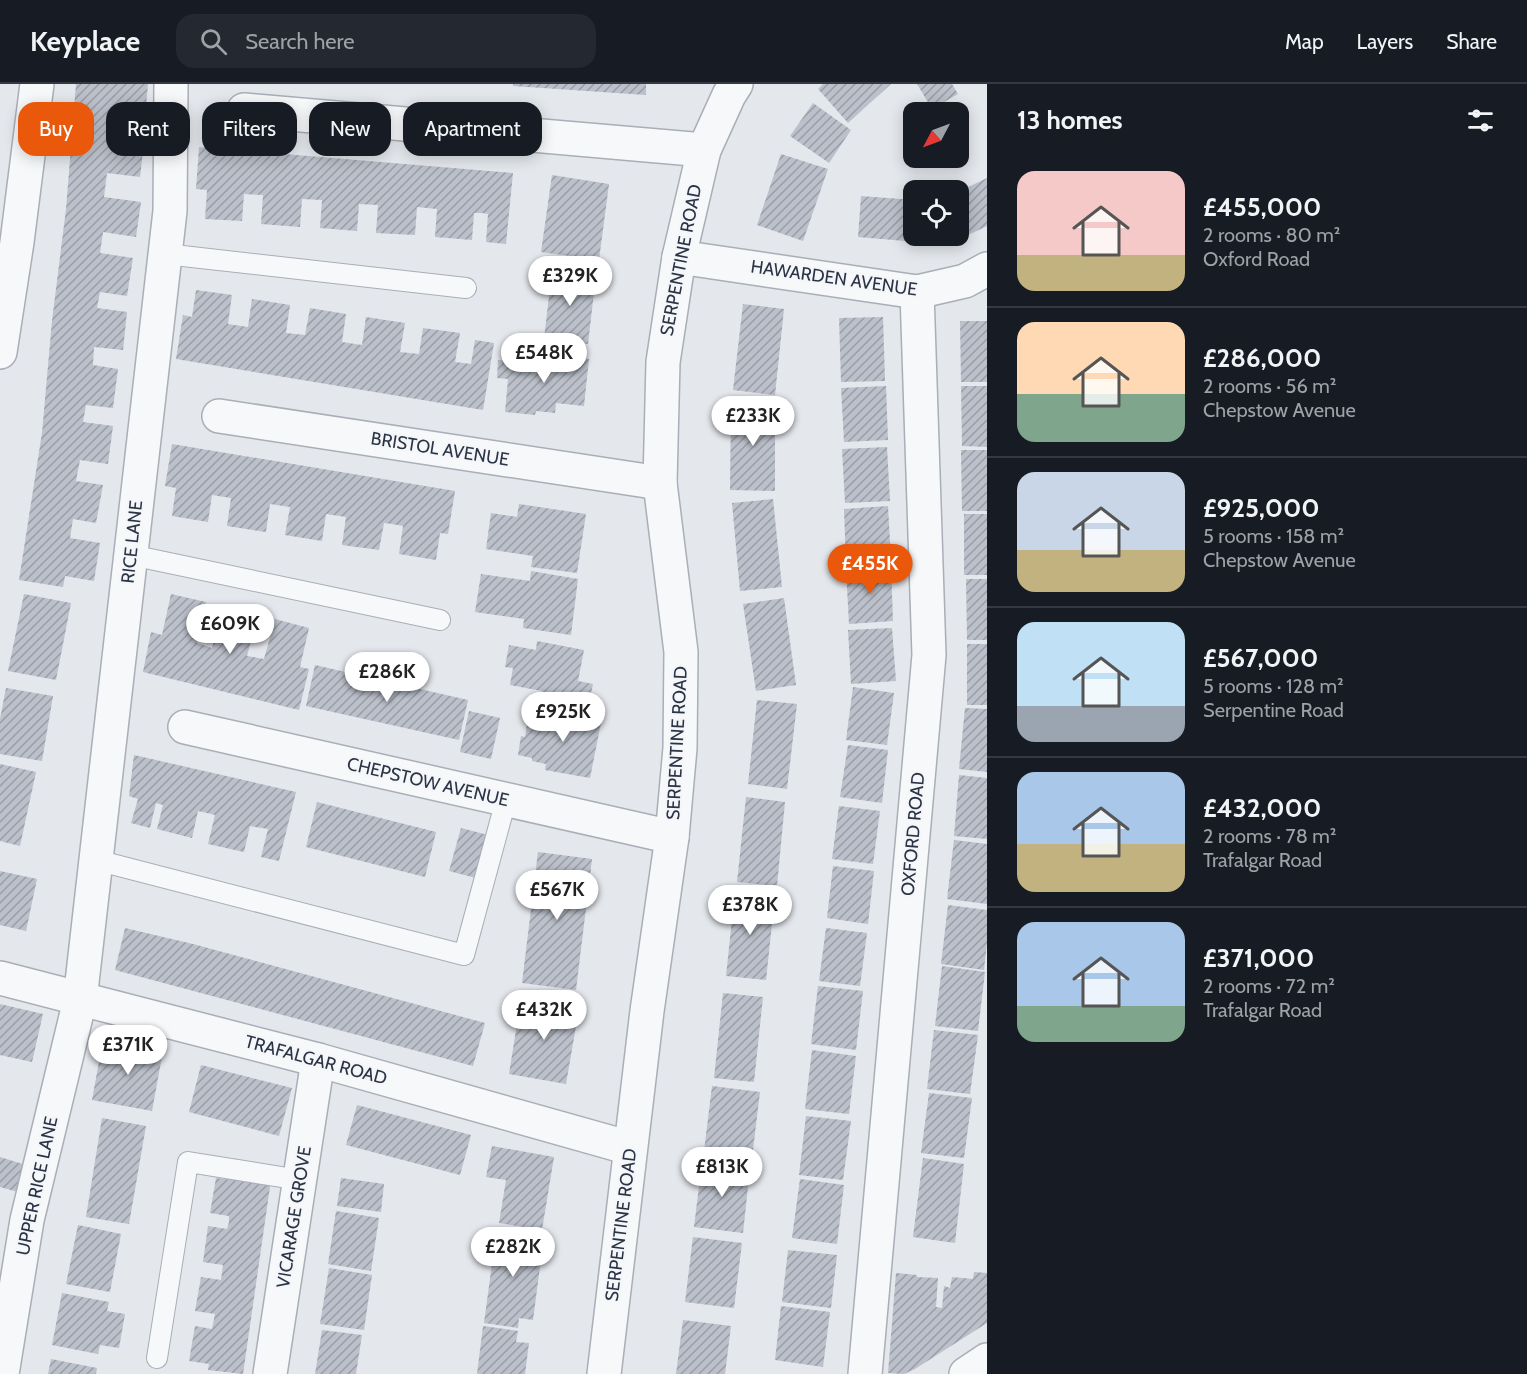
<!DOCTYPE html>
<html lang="en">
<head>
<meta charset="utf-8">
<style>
  :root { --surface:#171b24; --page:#242831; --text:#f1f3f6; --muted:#9ea1a6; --line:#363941; --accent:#ea580c }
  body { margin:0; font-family:Cabin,sans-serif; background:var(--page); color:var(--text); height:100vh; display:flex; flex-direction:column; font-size:22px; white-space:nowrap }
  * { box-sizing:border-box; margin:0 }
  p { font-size:20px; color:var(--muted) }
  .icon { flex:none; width:33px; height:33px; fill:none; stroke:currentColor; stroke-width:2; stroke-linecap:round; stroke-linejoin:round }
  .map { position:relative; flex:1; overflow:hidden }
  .drawer { display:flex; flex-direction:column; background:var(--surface); width:540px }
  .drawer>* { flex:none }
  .hud { position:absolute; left:18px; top:18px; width:570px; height:54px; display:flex; gap:12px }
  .needle { width:39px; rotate:229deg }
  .buttons { position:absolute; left:903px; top:18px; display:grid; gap:12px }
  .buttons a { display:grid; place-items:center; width:66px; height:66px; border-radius:12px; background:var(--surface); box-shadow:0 3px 15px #0003; font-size:30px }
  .price { position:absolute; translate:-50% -51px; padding:0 14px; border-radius:21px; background:#fff; color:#222; font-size:20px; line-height:39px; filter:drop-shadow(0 2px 3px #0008) }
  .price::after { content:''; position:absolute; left:50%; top:36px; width:18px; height:14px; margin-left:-9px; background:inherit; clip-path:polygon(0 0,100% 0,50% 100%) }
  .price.current { background:var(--accent); color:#fff }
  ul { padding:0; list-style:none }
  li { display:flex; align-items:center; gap:18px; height:150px; padding:0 30px }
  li+li { border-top:2px solid var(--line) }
  li span { display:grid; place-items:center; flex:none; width:168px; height:120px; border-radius:18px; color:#555 }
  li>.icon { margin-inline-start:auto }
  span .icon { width:72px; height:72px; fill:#fffc; stroke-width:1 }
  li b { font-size:26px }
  h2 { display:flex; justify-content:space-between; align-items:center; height:72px; padding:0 30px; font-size:26px }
  .chip { padding:0 21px; border-radius:18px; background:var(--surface); box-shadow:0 3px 15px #0003; font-size:21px; line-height:54px }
  .chip.current { background:var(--accent); color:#fff }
  header { display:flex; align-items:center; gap:36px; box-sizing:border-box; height:84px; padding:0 30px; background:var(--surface); border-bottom:2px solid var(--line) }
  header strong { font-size:28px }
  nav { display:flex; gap:33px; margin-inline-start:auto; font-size:21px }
  .search { width:420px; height:54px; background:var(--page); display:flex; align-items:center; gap:15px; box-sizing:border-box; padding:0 21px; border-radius:18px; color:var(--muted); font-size:22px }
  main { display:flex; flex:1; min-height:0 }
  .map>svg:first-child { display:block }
  .building { fill:url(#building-hatch) }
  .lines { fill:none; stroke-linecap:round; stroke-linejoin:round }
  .lane-casing { stroke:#a9aeb7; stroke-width:22 }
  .street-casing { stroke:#a9aeb7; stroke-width:36 }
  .lane { stroke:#f7f8fa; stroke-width:20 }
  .street { stroke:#f7f8fa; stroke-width:33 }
  .labels { text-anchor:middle; stroke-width:4.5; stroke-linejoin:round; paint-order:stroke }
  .street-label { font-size:18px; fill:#2b3445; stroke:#f4f6f9 }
</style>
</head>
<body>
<header>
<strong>Keyplace</strong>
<div class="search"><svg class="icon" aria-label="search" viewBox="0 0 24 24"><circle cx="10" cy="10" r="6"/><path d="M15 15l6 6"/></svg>Search here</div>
<nav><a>Map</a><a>Layers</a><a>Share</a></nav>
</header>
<main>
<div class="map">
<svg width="987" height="1290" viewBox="0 0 987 1290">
  <defs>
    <pattern id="building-hatch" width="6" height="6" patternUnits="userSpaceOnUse" patternTransform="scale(1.5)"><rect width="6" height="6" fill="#bbc0ca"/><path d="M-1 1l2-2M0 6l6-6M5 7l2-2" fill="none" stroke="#989da6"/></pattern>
  </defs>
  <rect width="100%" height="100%" fill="#e4e7ec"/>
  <!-- building -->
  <g class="building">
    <polygon points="76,0 148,0 145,34 112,29 109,55 144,59 140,93 107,89 104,113 141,118 136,153 103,148 100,169 133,174 127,212 100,208 97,224 127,228 123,266 94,263 93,281 118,285 113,324 86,321 83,338 113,342 108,380 80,376 76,397 103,401 96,439 73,435 70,454 100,459 94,497 65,492 63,503 19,496 42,349 52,237 66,125"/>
    <polygon points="513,0 646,0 646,11 513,2"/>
    <polygon points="823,0 891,0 848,39 818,5"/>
    <polygon points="917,0 952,0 958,10 932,25"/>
    <polygon points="813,19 851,46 829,79 790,52"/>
    <polygon points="199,63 513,89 506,160 486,158 488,130 482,129 474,129 472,156 435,153 437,125 417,123 415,151 376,149 378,121 359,120 357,147 320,144 322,116 302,115 300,143 261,140 263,111 244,110 242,137 205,135 207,106 196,105"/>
    <polygon points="781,70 828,85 803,157 757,141"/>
    <polygon points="552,91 609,100 599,176 541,168"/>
    <polygon points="987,94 987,142 964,153 958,142 958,108"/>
    <polygon points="861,112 914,116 914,152 940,152 940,160 858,153"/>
    <polygon points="552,186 596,191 588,260 544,255"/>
    <polygon points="196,206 232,211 228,240 248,243 252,215 290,221 286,249 305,251 310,224 346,230 342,258 362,261 366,233 405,239 400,268 419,270 423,244 460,249 455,278 471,280 475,256 494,259 483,326 176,275 183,231 192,233"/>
    <polygon points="743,220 784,225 775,311 733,306"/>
    <polygon points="883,233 885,297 841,298 839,234"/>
    <polygon points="960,237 987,237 987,298 961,298"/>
    <polygon points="546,271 589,275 584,322 556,319 555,329 536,327 535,331 505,328 508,295 497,294 498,276 545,280"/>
    <polygon points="886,302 888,356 844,358 841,304"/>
    <polygon points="961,302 987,302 987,363 962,362"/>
    <polygon points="731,319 775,319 775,407 730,406"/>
    <polygon points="172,360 455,407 448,450 440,449 436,476 399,470 403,442 392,440 384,439 379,466 342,461 346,433 326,430 322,457 285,451 290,423 270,420 266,448 227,442 231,414 212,411 208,438 172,432 176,404 165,402"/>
    <polygon points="887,363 890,417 845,419 842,365"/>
    <polygon points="961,366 987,366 987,427 962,427"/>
    <polygon points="773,415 782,503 740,507 732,419"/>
    <polygon points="519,420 586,430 577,489 531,483 533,472 486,465 491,429 517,433"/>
    <polygon points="888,422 891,476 846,479 844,425"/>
    <rect x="964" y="430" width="23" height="61"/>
    <polygon points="891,483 893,537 849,540 846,486"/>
    <polygon points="531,487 578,495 571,551 523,544 524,535 475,528 481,490 530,497"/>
    <polygon points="966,495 987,495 987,556 967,556"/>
    <polygon points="24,510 71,519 56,596 8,587"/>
    <polygon points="171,510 206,518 197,559 212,564 223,522 258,530 247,572 264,575 275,535 309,544 300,583 309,585 299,626 143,588 151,548 162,551"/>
    <polygon points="784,514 796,601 756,607 743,520"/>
    <polygon points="892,544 896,597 851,600 848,546"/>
    <polygon points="537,557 584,566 578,597 593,600 587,628 540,619 542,607 510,601 513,584 505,583 509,561 536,566"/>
    <rect x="967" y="560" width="20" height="61"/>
    <polygon points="315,581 468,616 459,656 306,622"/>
    <polygon points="853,603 894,609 887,661 846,656"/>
    <polygon points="6,604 53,612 42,677 0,670 0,635"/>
    <polygon points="757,616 797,620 787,705 748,700"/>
    <polygon points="965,624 987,625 987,688 959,685"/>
    <polygon points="469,627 500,634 491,675 460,668"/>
    <polygon points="559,627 602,634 590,694 545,686 546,680 532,677 532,674 518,671 521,652 525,653 528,634 557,638"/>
    <polygon points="848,661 888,666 882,719 840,713"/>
    <polygon points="134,671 296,708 279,777 261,773 268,745 250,742 244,768 208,760 215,731 207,729 198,727 192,754 157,745 163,721 156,719 150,744 131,739 138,715 129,712"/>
    <polygon points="0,680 36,688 20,762 0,757"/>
    <polygon points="959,691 987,694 987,755 954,752"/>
    <polygon points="746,713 785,718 777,802 737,798"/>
    <polygon points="317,718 436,748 425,793 306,763"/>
    <polygon points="839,722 880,727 873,780 832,775"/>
    <polygon points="461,744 488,751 476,794 449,787"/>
    <polygon points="954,756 987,760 987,820 947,815"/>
    <polygon points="538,768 592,775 576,906 522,899"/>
    <polygon points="833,782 874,787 868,840 827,834"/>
    <polygon points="0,787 37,795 26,847 0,841"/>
    <polygon points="735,807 775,812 766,896 726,892"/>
    <polygon points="948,821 987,826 987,859 984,886 941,880"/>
    <polygon points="125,844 193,860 485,939 473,982 115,886"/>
    <polygon points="826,844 867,849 860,902 819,897"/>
    <polygon points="942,882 985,888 978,947 935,942"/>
    <polygon points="818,902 863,907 856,966 811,960"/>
    <polygon points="723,909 763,913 754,998 714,994"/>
    <polygon points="521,915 579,925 566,1000 509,990"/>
    <polygon points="0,920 43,930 32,978 0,971"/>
    <polygon points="934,946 978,951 970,1010 927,1005"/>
    <polygon points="103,956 163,967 152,1027 92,1016"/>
    <polygon points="812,966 856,972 849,1030 805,1025"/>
    <polygon points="201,981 292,1004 279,1052 189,1028"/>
    <polygon points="712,1002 760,1008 752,1074 704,1067"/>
    <polygon points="929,1009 972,1014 964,1074 921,1069"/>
    <polygon points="357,1021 471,1051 460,1091 346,1061"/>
    <polygon points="806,1032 851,1037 843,1096 799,1091"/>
    <polygon points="102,1034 146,1042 129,1140 86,1133"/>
    <polygon points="492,1062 554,1073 542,1146 499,1139 506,1096 486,1093"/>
    <polygon points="0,1073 26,1081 18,1108 0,1103"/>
    <polygon points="923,1074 964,1080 955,1159 913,1153"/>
    <polygon points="702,1078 750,1084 743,1149 694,1143"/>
    <polygon points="234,1090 271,1096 243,1290 208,1286 209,1280 189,1277 195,1242 212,1245 215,1230 195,1227 201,1193 221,1196 223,1181 203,1178 208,1142 227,1145 229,1138 229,1132 210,1129 216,1094 234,1096"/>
    <polygon points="341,1094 384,1100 381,1128 337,1122"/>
    <polygon points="800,1095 844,1101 837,1160 792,1154"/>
    <polygon points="336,1127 379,1134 371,1187 328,1180"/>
    <polygon points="78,1141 121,1150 110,1208 66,1200"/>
    <polygon points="497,1143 531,1148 530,1159 543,1160 533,1236 519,1234 518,1244 484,1239"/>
    <polygon points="693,1153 742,1159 734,1224 685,1218"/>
    <polygon points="788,1166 837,1171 831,1224 782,1218"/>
    <polygon points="329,1184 372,1191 364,1246 320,1240"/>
    <polygon points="974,1188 987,1189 987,1239 915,1285 904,1290 888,1289 896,1189 917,1191 917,1193 938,1194 936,1223 942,1224 944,1202 950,1204 952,1193 973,1195"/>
    <polygon points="62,1209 109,1218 107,1227 125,1230 119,1264 100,1261 98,1270 52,1261"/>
    <polygon points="781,1222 830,1228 823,1283 775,1276"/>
    <polygon points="683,1236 731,1242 725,1290 676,1290"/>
    <polygon points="483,1242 518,1247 516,1258 529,1259 525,1290 477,1290"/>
    <polygon points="322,1246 362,1251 356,1290 315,1290"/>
    <polygon points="51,1275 97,1284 96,1290 48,1290"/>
  </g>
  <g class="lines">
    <!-- lane casing -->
    <g class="lane-casing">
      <g id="lane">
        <polyline points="165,170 466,204"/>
        <polyline points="131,471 440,536"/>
        <polyline points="96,776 464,871 506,716"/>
        <polyline points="157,1274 188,1078 300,1096"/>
      </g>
    </g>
    <!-- street casing -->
    <g class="street-casing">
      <g id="street">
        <polyline points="244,26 704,66"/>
        <polyline points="679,173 917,208 965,197 987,185"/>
        <polyline points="0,268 17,158 37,0"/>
        <polyline points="219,332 660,399"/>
        <polyline points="185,643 672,753"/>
        <polyline points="0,894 318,976 630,1064"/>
        <polyline points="2,1290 27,1136 80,916 170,127 171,0"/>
        <polyline points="270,1290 318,976"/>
        <polyline points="604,1290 647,927 672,753 680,664 681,568 660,399 663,278 679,173 704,66 729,11 736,0"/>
        <polyline points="865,1290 929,571 917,208"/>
        <polyline points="966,1290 987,1276"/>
      </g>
    </g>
    <!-- lane -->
    <use href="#lane" class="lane"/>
    <!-- street -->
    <use href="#street" class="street"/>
  </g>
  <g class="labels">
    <!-- street labels -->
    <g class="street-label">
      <text transform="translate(681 176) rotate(-79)" y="6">SERPENTINE ROAD</text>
      <text transform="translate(834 194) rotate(8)" y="6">HAWARDEN AVENUE</text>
      <text transform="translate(440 365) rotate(9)" y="6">BRISTOL AVENUE</text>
      <text transform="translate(132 458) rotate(-84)" y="6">RICE LANE</text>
      <text transform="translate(677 659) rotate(-87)" y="6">SERPENTINE ROAD</text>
      <text transform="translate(428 698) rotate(13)" y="6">CHEPSTOW AVENUE</text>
      <text transform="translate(913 750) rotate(-85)" y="6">OXFORD ROAD</text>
      <text transform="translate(316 976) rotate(15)" y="6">TRAFALGAR ROAD</text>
      <text transform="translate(37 1102) rotate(-78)" y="6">UPPER RICE LANE</text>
      <text transform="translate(294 1133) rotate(-81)" y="6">VICARAGE GROVE</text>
      <text transform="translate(621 1141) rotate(-83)" y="6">SERPENTINE ROAD</text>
    </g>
  </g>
</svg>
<div class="buttons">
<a><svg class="needle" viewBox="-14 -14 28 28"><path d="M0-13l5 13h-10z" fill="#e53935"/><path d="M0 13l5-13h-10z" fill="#9ea1a6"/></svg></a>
<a><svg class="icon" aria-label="locate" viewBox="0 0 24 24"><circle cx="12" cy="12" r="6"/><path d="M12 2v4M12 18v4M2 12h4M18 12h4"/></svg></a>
</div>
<b class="price" style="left:570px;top:223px">£329K</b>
<b class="price" style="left:544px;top:300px">£548K</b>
<b class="price" style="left:753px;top:363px">£233K</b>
<b class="price current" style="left:870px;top:511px">£455K</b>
<b class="price" style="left:230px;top:571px">£609K</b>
<b class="price" style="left:387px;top:619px">£286K</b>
<b class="price" style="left:563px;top:659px">£925K</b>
<b class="price" style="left:557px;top:837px">£567K</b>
<b class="price" style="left:750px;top:852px">£378K</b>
<b class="price" style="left:544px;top:957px">£432K</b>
<b class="price" style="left:128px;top:992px">£371K</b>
<b class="price" style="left:722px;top:1114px">£813K</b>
<b class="price" style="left:513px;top:1194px">£282K</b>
<div class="hud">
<a class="chip current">Buy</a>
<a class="chip">Rent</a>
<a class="chip">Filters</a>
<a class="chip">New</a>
<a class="chip">Apartment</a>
</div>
</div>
<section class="drawer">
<h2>13 homes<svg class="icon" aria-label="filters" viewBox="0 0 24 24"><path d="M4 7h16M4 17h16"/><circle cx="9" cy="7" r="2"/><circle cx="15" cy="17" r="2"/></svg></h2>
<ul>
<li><span style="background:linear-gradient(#f6c9c9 70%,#c2b280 0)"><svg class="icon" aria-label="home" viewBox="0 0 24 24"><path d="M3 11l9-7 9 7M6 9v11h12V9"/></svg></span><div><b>£455,000</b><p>2 rooms · 80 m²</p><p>Oxford Road</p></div></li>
<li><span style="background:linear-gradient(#ffd9b3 60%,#7fa58c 0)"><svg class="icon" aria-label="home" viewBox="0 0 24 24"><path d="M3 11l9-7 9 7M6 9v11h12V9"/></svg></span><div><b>£286,000</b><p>2 rooms · 56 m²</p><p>Chepstow Avenue</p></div></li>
<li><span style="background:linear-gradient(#c9d6e8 65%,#c2b280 0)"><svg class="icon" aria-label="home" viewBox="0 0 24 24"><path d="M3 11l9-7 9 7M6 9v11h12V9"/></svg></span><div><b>£925,000</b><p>5 rooms · 158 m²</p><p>Chepstow Avenue</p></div></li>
<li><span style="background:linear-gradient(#bfe0f5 70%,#9aa5b1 0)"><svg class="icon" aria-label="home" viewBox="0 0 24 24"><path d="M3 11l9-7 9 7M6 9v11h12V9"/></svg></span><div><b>£567,000</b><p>5 rooms · 128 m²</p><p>Serpentine Road</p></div></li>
<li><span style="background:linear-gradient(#a9c7e8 60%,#c2b280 0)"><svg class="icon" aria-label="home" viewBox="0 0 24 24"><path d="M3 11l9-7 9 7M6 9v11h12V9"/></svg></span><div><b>£432,000</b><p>2 rooms · 78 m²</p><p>Trafalgar Road</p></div></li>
<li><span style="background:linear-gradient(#a9c7e8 70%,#7fa58c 0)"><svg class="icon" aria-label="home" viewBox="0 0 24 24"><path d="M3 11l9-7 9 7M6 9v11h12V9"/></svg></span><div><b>£371,000</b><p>2 rooms · 72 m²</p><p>Trafalgar Road</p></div></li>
</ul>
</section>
</main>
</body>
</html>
